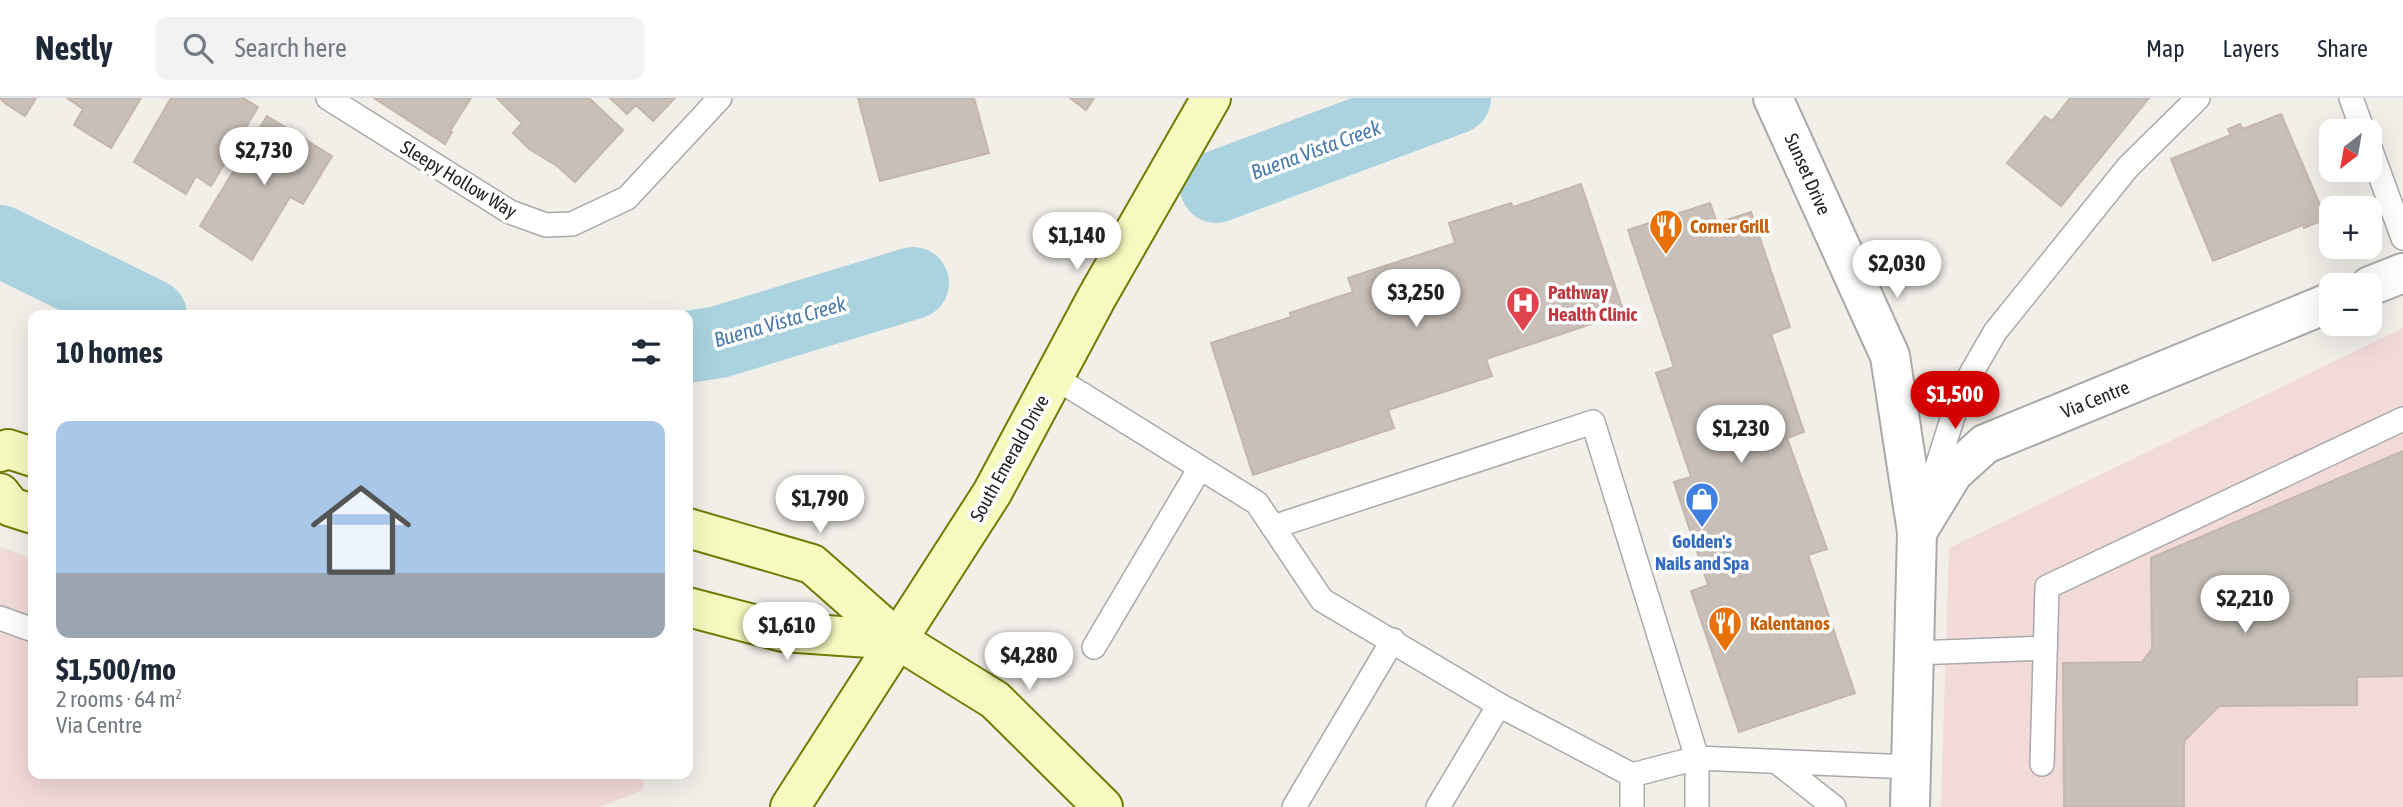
<!DOCTYPE html>
<html lang="en">
<head>
<meta charset="utf-8">
<style>
  :root { --surface:#fff; --page:#f2f2f3; --text:#1f2937; --muted:#747a83; --line:#e0e1e3; --accent:#d40000 }
  body { margin:0; font-family:"Asap Condensed",sans-serif; background:var(--page); color:var(--text); height:100vh; display:flex; flex-direction:column; font-size:26px; white-space:nowrap }
  * { box-sizing:border-box; margin:0 }
  p { font-size:23px; color:var(--muted) }
  .icon { flex:none; width:38px; height:38px; fill:none; stroke:currentColor; stroke-width:2; stroke-linecap:round; stroke-linejoin:round }
  .map { position:relative; flex:1; overflow:hidden }
  .sheet { position:absolute; left:28px; top:212px; width:665px; height:469px; display:flex; flex-direction:column; background:var(--surface); border-radius:14px; box-shadow:0 7px 28px #0002 }
  .sheet>* { flex:none }
  .needle { width:46px; rotate:211deg }
  .tools { position:absolute; left:2319px; top:21px; display:grid; gap:14px }
  .tools a { display:grid; place-items:center; width:63px; height:63px; border-radius:14px; background:var(--surface); box-shadow:0 7px 28px #0002; font-size:35px }
  .price { position:absolute; translate:-50% -60px; padding:0 16px; border-radius:24px; background:#fff; color:#222; font-size:23px; line-height:46px; filter:drop-shadow(0 2px 4px #0008) }
  .price::after { content:''; position:absolute; left:50%; top:42px; width:21px; height:16px; margin-left:-10px; background:inherit; clip-path:polygon(0 0,100% 0,50% 100%) }
  .price.on { background:var(--accent); color:#fff }
  ul { padding:0; list-style:none }
  li { display:grid; align-content:center; gap:14px; height:371px; padding:0 28px }
  li+li { border-top:2px solid var(--line) }
  li span { display:grid; place-items:center; height:217px; border-radius:14px; color:#555 }
  li>.icon { margin-inline-start:auto }
  span .icon { width:126px; height:126px; fill:#fffc; stroke-width:1 }
  li b { font-size:30px }
  h2 { display:flex; justify-content:space-between; align-items:center; height:84px; padding:0 28px; font-size:30px }
  header { display:flex; align-items:center; gap:42px; box-sizing:border-box; height:98px; padding:0 35px; background:var(--surface); border-bottom:2px solid var(--line) }
  header strong { font-size:33px }
  nav { display:flex; gap:38px; margin-inline-start:auto; font-size:24px }
  .search { width:490px; height:63px; background:var(--page); display:flex; align-items:center; gap:18px; box-sizing:border-box; padding:0 24px; border-radius:14px; color:var(--muted); font-size:26px }
  .map>svg:first-child { display:block }
  .commercial { fill:#f2dad9 }
  .lines { fill:none; stroke-linecap:round; stroke-linejoin:round }
  .river { stroke:#aad3df; stroke-width:72 }
  .building { fill:#c7bfb8; stroke:#c4b6ab; stroke-width:2 }
  .lane-casing { stroke:#a9a9a9; stroke-width:26 }
  .street-casing { stroke:#a9a9a9; stroke-width:42 }
  .secondary-casing { stroke:#707d05; stroke-width:42 }
  .lane { stroke:#fff; stroke-width:23 }
  .street { stroke:#fff; stroke-width:38 }
  .secondary { stroke:#f7fabf; stroke-width:38 }
  .labels { text-anchor:middle; stroke-width:7; stroke-linejoin:round; paint-order:stroke }
  .street-label { font-size:19px; fill:#222; stroke:#fff }
  .food-label { font-size:19px; font-weight:bold; fill:#c56008; stroke:#fff; text-anchor:start }
  .health-label { font-size:19px; font-weight:bold; fill:#be3a42; stroke:#fff; text-anchor:start }
  .shop-label { font-size:19px; font-weight:bold; fill:#366cbe; stroke:#fff }
  .water-label { font-size:21px; font-style:italic; fill:#4a7aab; stroke:#fff }
</style>
</head>
<body>
<header>
<strong>Nestly</strong>
<div class="search"><svg class="icon" aria-label="search" viewBox="0 0 24 24"><circle cx="10" cy="10" r="6"/><path d="M15 15l6 6"/></svg>Search here</div>
<nav><a>Map</a><a>Layers</a><a>Share</a></nav>
</header>
<div class="map">
<svg width="2403" height="709" viewBox="0 0 2403 709">
  <rect width="100%" height="100%" fill="#f2efe9"/>
  <!-- commercial -->
  <g class="commercial">
    <polygon points="2403,230 2403,709 1941,709 1949,450"/>
    <polygon points="0,449 33,461 33,676 643,676 643,692 599,709 0,709"/>
  </g>
  <g class="lines">
    <!-- river -->
    <g class="river">
      <polyline points="1216,89 1455,0"/>
      <polyline points="0,143 151,217"/>
      <polyline points="688,249 719,244 913,185"/>
    </g>
  </g>
  <!-- building -->
  <g class="building">
    <polygon points="0,0 36,0 25,18 6,6"/>
    <polygon points="67,0 141,0 111,50 74,27 83,11"/>
    <polygon points="171,0 243,0 258,9 211,88 196,78 186,96 134,64"/>
    <polygon points="374,0 471,0 450,33 452,34 445,46"/>
    <polygon points="497,0 589,0 623,32 575,84 557,68 529,51 513,35 522,25"/>
    <polygon points="610,0 675,0 653,23 636,7 627,16"/>
    <polygon points="858,0 974,0 989,55 880,83"/>
    <polygon points="1070,0 1094,0 1086,12"/>
    <polygon points="2070,0 2149,0 2061,108 2007,65 2045,18 2052,23"/>
    <polygon points="2281,16 2326,121 2304,130 2303,127 2213,163 2171,61 2231,37 2228,31 2240,26 2243,31"/>
    <polygon points="267,18 332,58 303,106 290,99 252,162 200,128"/>
    <polygon points="1581,86 1624,215 1486,261 1492,278 1388,312 1394,330 1253,377 1211,245 1291,219 1290,215 1353,194 1348,180 1455,145 1449,125 1511,105 1513,109"/>
    <polygon points="1710,105 1717,125 1751,114 1790,229 1771,236 1804,334 1787,340 1827,451 1808,457 1855,595 1739,634 1691,493 1708,487 1674,384 1691,379 1656,275 1674,269 1628,132"/>
    <polygon points="2403,353 2403,578 2357,579 2357,607 2219,608 2184,643 2184,709 2064,709 2063,565 2142,564 2152,551 2151,460"/>
  </g>
  <g class="lines">
    <!-- lane casing -->
    <g class="lane-casing">
      <g id="lane">
        <polyline points="328,0 510,114 546,127 572,126 627,100 720,0"/>
        <polyline points="2351,0 2363,33"/>
        <polyline points="2370,50 2403,140"/>
        <polyline points="1054,279 1257,405 1322,502 1499,607 1632,677"/>
        <polyline points="1930,391 1961,293 1995,234 2128,69 2198,0"/>
        <polyline points="1273,429 1593,324 1697,660 1632,677 1632,709"/>
        <polyline points="0,520 33,532"/>
        <polyline points="1094,549 1200,370"/>
        <polyline points="1914,555 2045,550"/>
        <polyline points="1777,664 1834,709"/>
        <polyline points="2042,666 2047,489 2403,321"/>
        <polyline points="1294,709 1393,542"/>
        <polyline points="1438,709 1499,607"/>
        <polyline points="1697,709 1697,660 1911,669"/>
      </g>
    </g>
    <!-- street casing -->
    <g class="street-casing">
      <g id="street">
        <polyline points="1773,0 1890,258 1917,434"/>
        <polyline points="2370,188 2403,175"/>
        <polyline points="1910,709 1917,434 1953,375 1985,346 2331,204"/>
      </g>
    </g>
    <!-- secondary casing -->
    <g class="secondary-casing">
      <g id="secondary">
        <polyline points="0,354 8,351 33,359"/>
        <polyline points="0,395 11,409 33,416"/>
        <polyline points="688,430 812,466 898,542 995,602 1103,709"/>
        <polyline points="688,509 783,534 898,542"/>
        <polyline points="790,709 992,395 1097,199 1211,0"/>
      </g>
    </g>
    <!-- lane -->
    <use href="#lane" class="lane"/>
    <!-- street -->
    <use href="#street" class="street"/>
    <!-- secondary -->
    <use href="#secondary" class="secondary"/>
  </g>
  <!-- icons -->
  <defs>
    <g id="restaurant-pin" transform="scale(1.75)"><path d="M0 17L-7.5 6A9.5 9.5 0 1 1 7.5 6Z" fill="#e8710a" stroke="#fff"/><path d="M-5-6h1v4h1v-4h1v4h1v-4h1v5L-1.5 .5V6h-2V.5L-5-1ZM5-6V6H3V1.5H1.5Q1.5-4 5-6Z" fill="#fff"/></g>
    <g id="hospital-pin" transform="scale(1.75)"><path d="M0 17L-7.5 6A9.5 9.5 0 1 1 7.5 6Z" fill="#e0444e" stroke="#fff"/><path d="M-5-5h3v3.5h4V-5h3V5h-3V1.5h-4V5h-3Z" fill="#fff"/></g>
    <g id="shop-pin" transform="scale(1.75)"><path d="M0 17L-7.5 6A9.5 9.5 0 1 1 7.5 6Z" fill="#3f7fe0" stroke="#fff"/><path d="M-5-2.5h2.3a2.7 3.5 0 0 1 5.4 0H5L5.5 6h-11ZM-1.5-2.5h3a1.5 2.3 0 0 0-3 0Z" fill="#fff"/></g>
  </defs>
  <g fill-rule="evenodd">
    <use href="#restaurant-pin" x="1666" y="128"/>
    <use href="#hospital-pin" x="1523" y="205"/>
    <use href="#shop-pin" x="1702" y="401"/>
    <use href="#restaurant-pin" x="1725" y="525"/>
  </g>
  <g class="labels">
    <!-- street labels -->
    <g class="street-label">
      <text transform="translate(1808 76) rotate(66)" y="7">Sunset Drive</text>
      <text transform="translate(459 81) rotate(31)" y="7">Sleepy Hollow Way</text>
      <text transform="translate(2095 301) rotate(-22)" y="7">Via Centre</text>
      <text transform="translate(1009 360) rotate(-61)" y="7">South Emerald Drive</text>
    </g>
    <!-- food labels -->
    <g class="food-label">
      <text x="1690" y="135">Corner Grill</text>
      <text x="1750" y="532">Kalentanos</text>
    </g>
    <!-- health labels -->
    <g class="health-label">
      <text x="1548" y="201">Pathway<tspan x="1548" dy="22">Health Clinic</tspan></text>
    </g>
    <!-- shop labels -->
    <g class="shop-label">
      <text x="1702" y="450">Golden's<tspan x="1702" dy="22">Nails and Spa</tspan></text>
    </g>
    <!-- water labels -->
    <g class="water-label">
      <text transform="translate(1316 52) rotate(-20)" y="7">Buena Vista Creek</text>
      <text transform="translate(780 224) rotate(-16)" y="7">Buena Vista Creek</text>
    </g>
  </g>
</svg>
<div class="tools">
<a><svg class="needle" viewBox="-14 -14 28 28"><path d="M0-13l5 13h-10z" fill="#e53935"/><path d="M0 13l5-13h-10z" fill="#747a83"/></svg></a>
<a>+</a>
<a>−</a>
</div>
<b class="price" style="left:264px;top:89px">$2,730</b>
<b class="price" style="left:1077px;top:174px">$1,140</b>
<b class="price" style="left:1897px;top:202px">$2,030</b>
<b class="price" style="left:1416px;top:231px">$3,250</b>
<b class="price on" style="left:1955px;top:333px">$1,500</b>
<b class="price" style="left:1741px;top:367px">$1,230</b>
<b class="price" style="left:820px;top:437px">$1,790</b>
<b class="price" style="left:2245px;top:537px">$2,210</b>
<b class="price" style="left:787px;top:564px">$1,610</b>
<b class="price" style="left:1029px;top:594px">$4,280</b>
<section class="sheet">
<h2>10 homes<svg class="icon" aria-label="filters" viewBox="0 0 24 24"><path d="M4 7h16M4 17h16"/><circle cx="9" cy="7" r="2"/><circle cx="15" cy="17" r="2"/></svg></h2>
<ul>
<li><span style="background:linear-gradient(#a9c7e8 70%,#9aa5b1 0)"><svg class="icon" aria-label="home" viewBox="0 0 24 24"><path d="M3 11l9-7 9 7M6 9v11h12V9"/></svg></span><div><b>$1,500/mo</b><p>2 rooms · 64 m²</p><p>Via Centre</p></div></li>
</ul>
</section>
</div>
</body>
</html>
